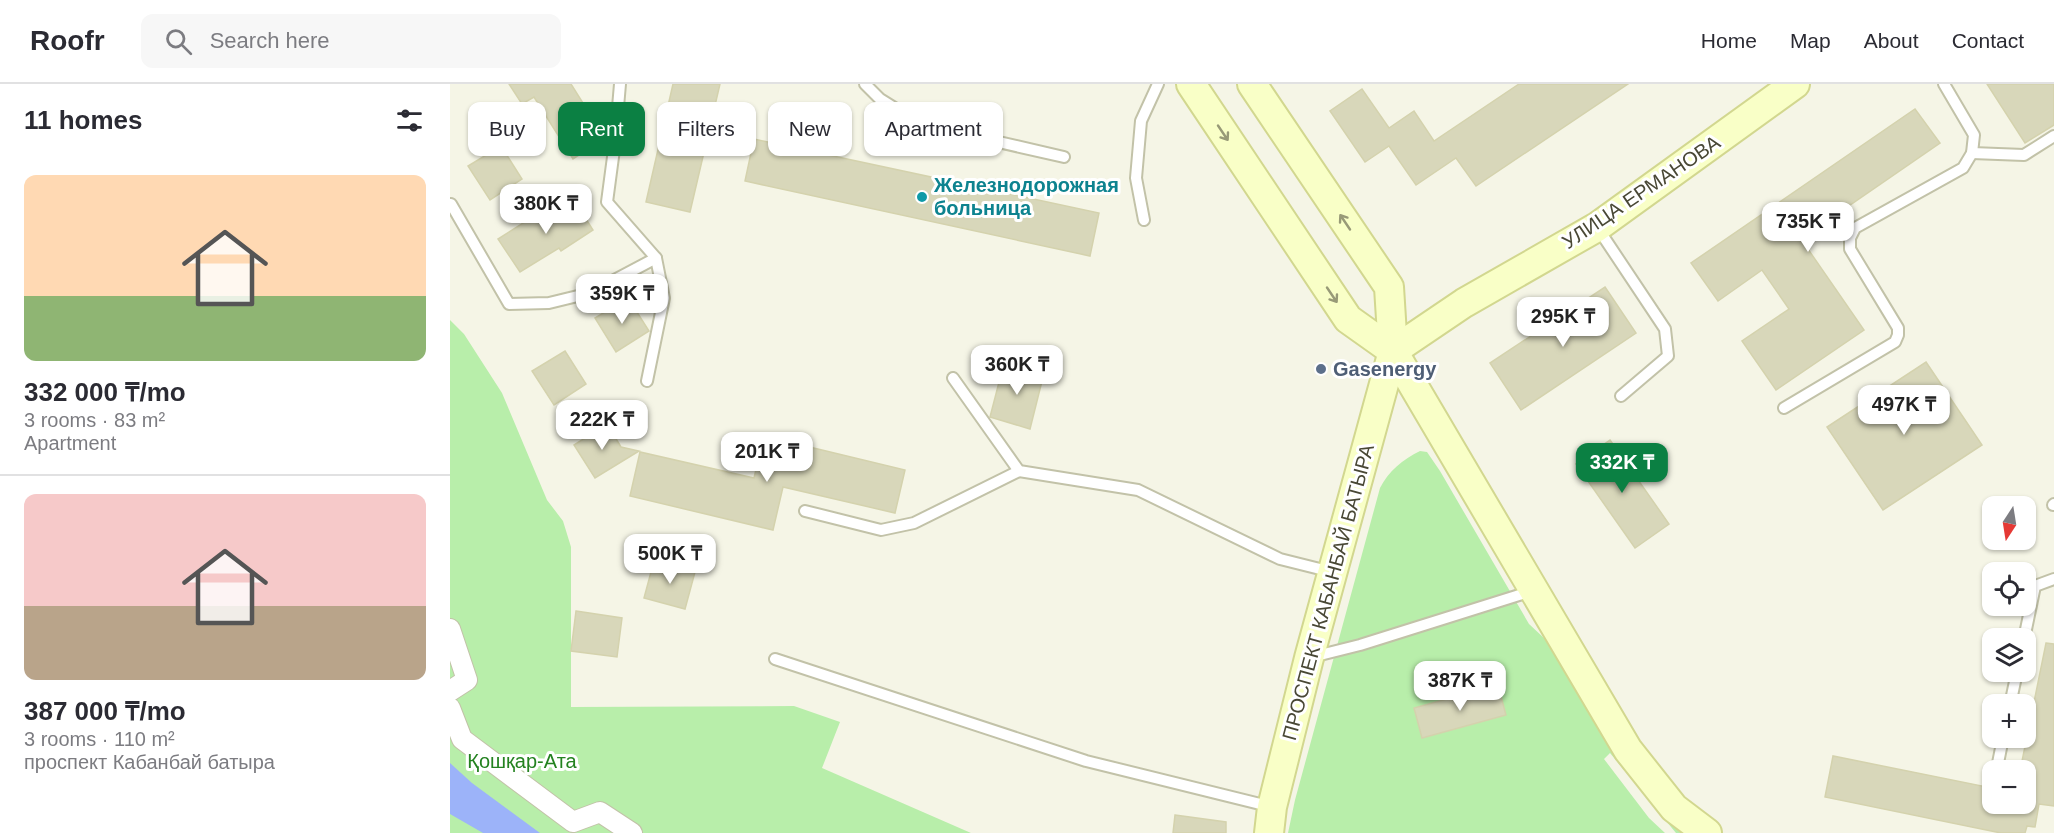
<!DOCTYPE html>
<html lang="en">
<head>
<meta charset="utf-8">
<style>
  :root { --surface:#fff; --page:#f7f7f7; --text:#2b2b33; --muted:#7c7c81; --line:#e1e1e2; --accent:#0b8043 }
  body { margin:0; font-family:Arial,sans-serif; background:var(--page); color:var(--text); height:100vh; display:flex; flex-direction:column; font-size:22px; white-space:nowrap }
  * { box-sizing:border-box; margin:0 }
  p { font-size:20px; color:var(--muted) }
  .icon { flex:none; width:33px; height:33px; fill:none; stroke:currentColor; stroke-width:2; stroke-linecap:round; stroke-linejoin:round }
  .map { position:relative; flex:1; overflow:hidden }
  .drawer { display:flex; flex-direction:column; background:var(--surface); width:450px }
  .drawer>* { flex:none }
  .top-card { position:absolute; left:18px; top:18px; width:570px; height:54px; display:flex; gap:12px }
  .needle { width:39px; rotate:192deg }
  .tools { position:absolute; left:1532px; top:412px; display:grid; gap:12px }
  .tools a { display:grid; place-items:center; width:54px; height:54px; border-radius:12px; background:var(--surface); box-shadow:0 2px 4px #0004; font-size:30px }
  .price { position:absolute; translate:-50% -51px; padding:0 14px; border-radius:12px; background:#fff; color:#222; font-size:20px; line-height:39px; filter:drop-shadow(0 2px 3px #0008) }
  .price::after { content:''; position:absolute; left:50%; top:36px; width:18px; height:14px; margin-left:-9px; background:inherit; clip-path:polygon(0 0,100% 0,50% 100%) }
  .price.active { background:var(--accent); color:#fff }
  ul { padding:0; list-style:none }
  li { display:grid; align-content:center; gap:12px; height:318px; padding:0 24px }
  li+li { border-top:2px solid var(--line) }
  li span { display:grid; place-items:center; height:186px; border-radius:12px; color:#555 }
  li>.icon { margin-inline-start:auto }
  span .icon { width:108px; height:108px; fill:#fffc; stroke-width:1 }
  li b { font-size:26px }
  h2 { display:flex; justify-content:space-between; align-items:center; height:72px; padding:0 24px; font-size:26px }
  .chip { padding:0 21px; border-radius:12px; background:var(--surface); box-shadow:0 2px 4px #0004; font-size:21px; line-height:54px }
  .chip.active { background:var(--accent); color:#fff }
  header { display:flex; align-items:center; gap:36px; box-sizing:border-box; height:84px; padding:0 30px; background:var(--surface); border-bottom:2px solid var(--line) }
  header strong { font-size:28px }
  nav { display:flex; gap:33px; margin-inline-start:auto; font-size:21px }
  .search { width:420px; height:54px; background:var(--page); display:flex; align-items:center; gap:15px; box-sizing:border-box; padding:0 21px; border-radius:12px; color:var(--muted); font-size:22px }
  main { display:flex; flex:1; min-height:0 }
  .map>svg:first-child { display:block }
  .green { fill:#b8eeaa }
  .water { fill:#9cb3f9 }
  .building { fill:#d8d7ba; stroke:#d4d2ad; stroke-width:1.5 }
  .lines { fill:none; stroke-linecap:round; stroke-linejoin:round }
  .lane-casing { stroke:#c2c2a8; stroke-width:14 }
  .street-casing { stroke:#c2c2a8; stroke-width:22 }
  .secondary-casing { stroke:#d2d78f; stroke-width:32 }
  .lane { stroke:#fff; stroke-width:10 }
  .street { stroke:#fff; stroke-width:20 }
  .secondary { stroke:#f9ffc7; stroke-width:28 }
  .oneway { stroke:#989a77 }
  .culture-dot { fill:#0f9aa8; stroke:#fff; stroke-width:2 }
  .service-dot { fill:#5c6f8a; stroke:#fff; stroke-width:2 }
  .labels { text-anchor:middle; stroke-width:6; stroke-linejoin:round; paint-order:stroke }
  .culture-label { font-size:20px; font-weight:bold; fill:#0d838f; stroke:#fff; text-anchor:start }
  .street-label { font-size:20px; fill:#494835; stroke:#fff }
  .service-label { font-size:20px; font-weight:bold; fill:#4e5e75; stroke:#fff; text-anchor:start }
  .park-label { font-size:20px; fill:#248220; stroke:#fff }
</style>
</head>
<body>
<header>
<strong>Roofr</strong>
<div class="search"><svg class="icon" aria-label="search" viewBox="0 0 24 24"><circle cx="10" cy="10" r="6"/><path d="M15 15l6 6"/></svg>Search here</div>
<nav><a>Home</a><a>Map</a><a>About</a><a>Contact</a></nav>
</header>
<main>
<section class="drawer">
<h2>11 homes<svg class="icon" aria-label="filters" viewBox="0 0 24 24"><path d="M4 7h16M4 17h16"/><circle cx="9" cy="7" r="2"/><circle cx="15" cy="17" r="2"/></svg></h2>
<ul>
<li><span style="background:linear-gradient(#ffd9b3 65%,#8fb573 0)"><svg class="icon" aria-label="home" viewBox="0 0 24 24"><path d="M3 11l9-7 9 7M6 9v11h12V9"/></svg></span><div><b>332 000 ₸/mo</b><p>3 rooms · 83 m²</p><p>Apartment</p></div></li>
<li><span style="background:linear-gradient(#f6c9c9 60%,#b9a48a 0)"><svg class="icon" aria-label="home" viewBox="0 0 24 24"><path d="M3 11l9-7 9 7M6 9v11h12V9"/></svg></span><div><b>387 000 ₸/mo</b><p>3 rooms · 110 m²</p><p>проспект Кабанбай батыра</p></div></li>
</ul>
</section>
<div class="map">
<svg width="1604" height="749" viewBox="0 0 1604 749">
  <rect width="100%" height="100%" fill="#f5f5e6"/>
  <!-- green -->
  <g class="green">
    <polygon points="0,236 14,250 52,309 97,416 113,437 121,463 121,623 344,622 390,638 372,684 521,749 0,749"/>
    <path d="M970,367L977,368L990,387L1079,540L1094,554L1125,603L1235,749H1226L1160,669L1154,675L1199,734L1215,749H838L845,716L930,404C938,388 953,375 970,367Z"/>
  </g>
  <!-- water -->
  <polygon class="water" points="0,679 22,699 90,749 33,749 0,730"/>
  <!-- building -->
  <g class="building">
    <polygon points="59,0 121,0 155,54 123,75 84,13 72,20"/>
    <polygon points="223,0 270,0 240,128 196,118"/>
    <polygon points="1069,0 1178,0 1026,102 1006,74 966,101 939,62 915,78 880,27 912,5 939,44 964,27 984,57"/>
    <polygon points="1537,0 1604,0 1604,41 1575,59"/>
    <polygon points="1465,25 1490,59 1351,155 1414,246 1326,306 1292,257 1339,225 1312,186 1268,217 1241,179"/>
    <polygon points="304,55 649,129 640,172 295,97"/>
    <polygon points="51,62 72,95 40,116 18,82"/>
    <polygon points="122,113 143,146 111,167 109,164 70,188 48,155 81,134 83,137"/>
    <polygon points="1155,203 1186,249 1071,326 1040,279"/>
    <polygon points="178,214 199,247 166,268 145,234"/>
    <polygon points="115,267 136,300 104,321 82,287"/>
    <polygon points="1476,278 1532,361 1433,426 1377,343"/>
    <polygon points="554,279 594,289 580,345 540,333"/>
    <polygon points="157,340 171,363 189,367 145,394 124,361"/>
    <polygon points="314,352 455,386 445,429 333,403 323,446 180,412 190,368 304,394"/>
    <polygon points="1160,356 1219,440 1185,464 1126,380"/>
    <polygon points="204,477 245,488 235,525 194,514"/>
    <polygon points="126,527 172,534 167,573 121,567"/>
    <polygon points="1596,559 1604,560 1604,722 1589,720 1585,743 1577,742 1575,749 1551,749 1375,713 1383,672 1542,704 1542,720 1575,720 1575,687 1570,687"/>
    <polygon points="1048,601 1056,631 972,654 964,624"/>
    <polygon points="725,731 776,738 776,749 723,749"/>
  </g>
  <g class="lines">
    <!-- lane casing -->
    <g class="lane-casing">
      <g id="lane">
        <polyline points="170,0 165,58 157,118 206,174 214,214 197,297"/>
        <polyline points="415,0 430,15 470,40 614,73"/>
        <polyline points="1522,69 1574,71 1604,52"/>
        <polyline points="1,120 59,220 99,219 140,209 206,174"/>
        <polyline points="694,136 686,94 691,37 708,0"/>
        <polyline points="1147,143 1215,245 1218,272 1171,312"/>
        <polyline points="503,294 569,387 688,406 830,475 882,488"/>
        <polyline points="1334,324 1445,258 1448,251 1448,244 1400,165 1400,154 1405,144 1513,84 1522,69 1524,51 1494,0"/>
        <polyline points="1603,421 1604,420"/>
        <polyline points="355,427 431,446 464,439 569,387"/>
        <polyline points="1574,555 1585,502 1604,495"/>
        <polyline points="862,573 910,561 1082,507"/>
        <polyline points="325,575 636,677 822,723"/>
        <polyline points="1560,621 1567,588"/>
        <polyline points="1548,679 1553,654"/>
      </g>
    </g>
    <!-- street casing -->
    <g class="street-casing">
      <g id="street">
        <polyline points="0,545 17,596 0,607"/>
        <polyline points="0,624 12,655 123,738 150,728 182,749"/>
      </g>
    </g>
    <!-- secondary casing -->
    <g class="secondary-casing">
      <g id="secondary">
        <polyline points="741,0 898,235 943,267 1178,666 1224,724 1257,749"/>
        <polyline points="802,0 939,203 943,267 859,574 822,723 819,749"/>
        <polyline points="943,267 1014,219 1147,143 1345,0"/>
      </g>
    </g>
    <!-- lane -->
    <use href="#lane" class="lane"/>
    <!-- street -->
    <use href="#street" class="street"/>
    <!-- secondary -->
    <use href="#secondary" class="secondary"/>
  </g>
  <!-- one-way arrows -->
  <defs><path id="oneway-shaft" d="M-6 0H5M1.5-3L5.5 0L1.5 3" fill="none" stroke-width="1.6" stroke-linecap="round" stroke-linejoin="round" transform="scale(1.5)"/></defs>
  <g class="oneway">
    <use href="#oneway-shaft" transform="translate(773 49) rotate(56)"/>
    <use href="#oneway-shaft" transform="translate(895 138) rotate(-124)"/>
    <use href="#oneway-shaft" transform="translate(882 211) rotate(56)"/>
  </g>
  <!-- markers -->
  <circle class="culture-dot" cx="472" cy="113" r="6"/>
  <circle class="service-dot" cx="871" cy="285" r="6"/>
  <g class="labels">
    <!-- culture labels -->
    <g class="culture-label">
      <text x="484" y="108">Железнодорожная<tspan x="484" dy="23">больница</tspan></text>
    </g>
    <!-- street labels -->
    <g class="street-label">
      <text transform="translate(1191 108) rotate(-34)" y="7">УЛИЦА ЕРМАНОВА</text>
      <text transform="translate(878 508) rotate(-75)" y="7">ПРОСПЕКТ КАБАНБАЙ БАТЫРА</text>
    </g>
    <!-- service labels -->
    <g class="service-label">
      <text x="883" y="292">Gasenergy</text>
    </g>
    <!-- park labels -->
    <g class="park-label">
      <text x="72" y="684">Қошқар-Ата</text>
    </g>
  </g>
</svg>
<div class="tools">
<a><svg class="needle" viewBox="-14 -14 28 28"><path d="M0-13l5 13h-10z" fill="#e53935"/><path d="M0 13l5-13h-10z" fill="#7c7c81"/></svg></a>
<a><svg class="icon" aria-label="locate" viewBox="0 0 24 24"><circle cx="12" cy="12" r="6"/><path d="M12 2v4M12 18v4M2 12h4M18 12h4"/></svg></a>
<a><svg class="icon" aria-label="layers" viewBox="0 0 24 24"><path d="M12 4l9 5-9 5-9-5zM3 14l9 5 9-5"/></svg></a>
<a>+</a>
<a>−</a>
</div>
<b class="price" style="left:96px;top:151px">380K ₸</b>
<b class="price" style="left:1358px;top:169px">735K ₸</b>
<b class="price" style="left:172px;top:241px">359K ₸</b>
<b class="price" style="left:1113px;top:264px">295K ₸</b>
<b class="price" style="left:567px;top:312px">360K ₸</b>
<b class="price" style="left:1454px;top:352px">497K ₸</b>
<b class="price" style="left:152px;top:367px">222K ₸</b>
<b class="price" style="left:317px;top:399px">201K ₸</b>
<b class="price active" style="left:1172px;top:410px">332K ₸</b>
<b class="price" style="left:220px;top:501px">500K ₸</b>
<b class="price" style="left:1010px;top:628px">387K ₸</b>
<div class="top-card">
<a class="chip">Buy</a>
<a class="chip active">Rent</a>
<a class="chip">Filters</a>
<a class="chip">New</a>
<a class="chip">Apartment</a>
</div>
</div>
</main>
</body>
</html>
